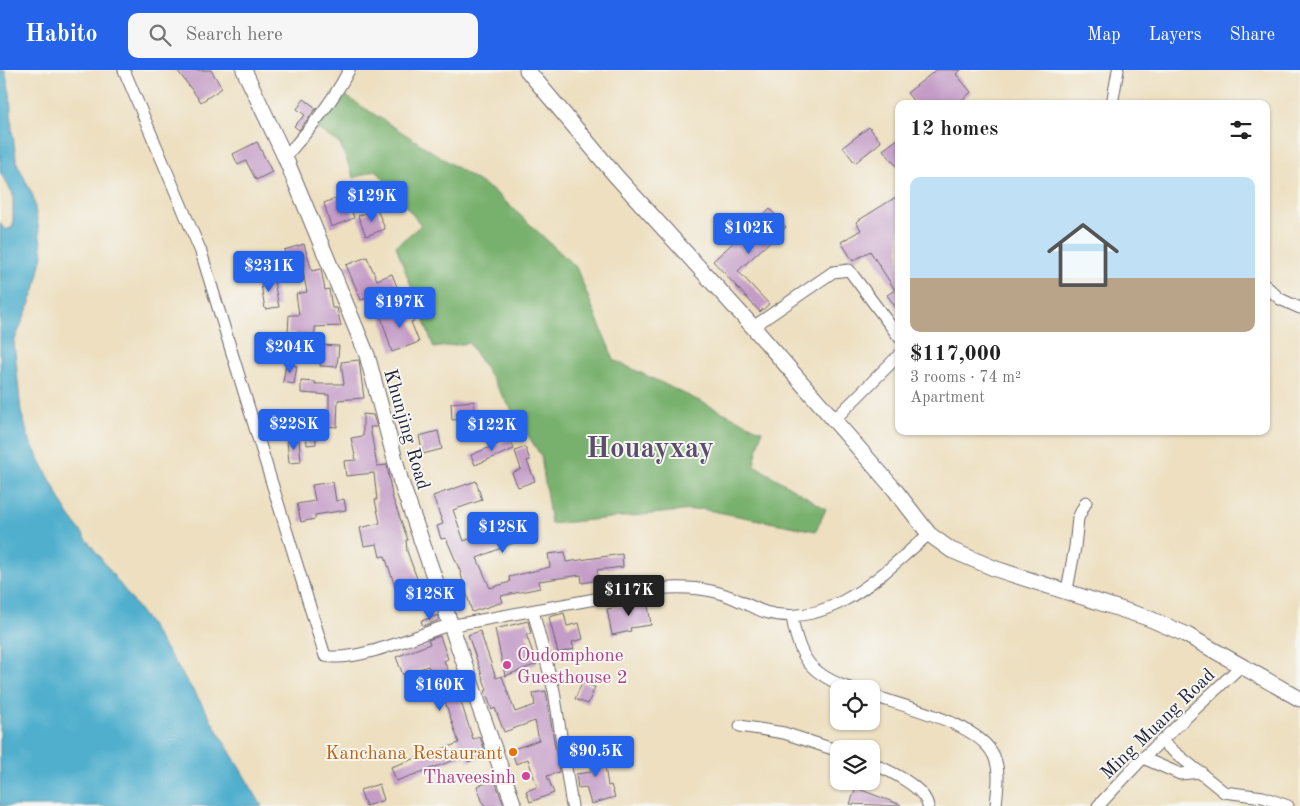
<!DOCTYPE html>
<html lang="en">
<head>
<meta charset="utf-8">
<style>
  :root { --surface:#fff; --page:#f6f6f6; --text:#222; --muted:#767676; --accent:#2563eb }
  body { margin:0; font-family:"Old Standard TT",serif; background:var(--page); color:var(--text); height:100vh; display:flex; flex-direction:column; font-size:19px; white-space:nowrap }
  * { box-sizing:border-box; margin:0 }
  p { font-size:16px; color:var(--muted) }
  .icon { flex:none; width:28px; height:28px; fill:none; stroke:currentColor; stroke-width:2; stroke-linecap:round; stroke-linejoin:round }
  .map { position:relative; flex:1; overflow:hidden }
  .side { position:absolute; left:895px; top:30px; width:375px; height:335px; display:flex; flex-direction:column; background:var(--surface); border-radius:10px; box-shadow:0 1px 4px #0004 }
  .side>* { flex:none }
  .buttons { position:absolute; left:830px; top:610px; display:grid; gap:10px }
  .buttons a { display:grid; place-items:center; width:50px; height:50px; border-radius:10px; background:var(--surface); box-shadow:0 1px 4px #0004; font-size:25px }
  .price { position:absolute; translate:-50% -42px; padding:0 11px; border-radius:5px; background:var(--accent); color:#fff; font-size:16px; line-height:32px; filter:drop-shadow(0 1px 2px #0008) }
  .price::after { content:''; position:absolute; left:50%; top:30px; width:15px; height:11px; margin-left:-8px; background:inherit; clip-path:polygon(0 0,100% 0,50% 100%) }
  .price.selected { background:#222; color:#fff }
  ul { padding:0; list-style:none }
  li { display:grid; align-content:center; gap:10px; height:265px; padding:0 15px }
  li span { display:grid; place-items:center; height:155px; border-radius:10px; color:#555 }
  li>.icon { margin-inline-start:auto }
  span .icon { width:90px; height:90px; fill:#fffc; stroke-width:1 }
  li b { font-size:21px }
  h2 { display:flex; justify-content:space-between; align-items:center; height:60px; padding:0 15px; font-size:21px }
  header { display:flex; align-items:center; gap:30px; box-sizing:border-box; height:70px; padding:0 25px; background:var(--accent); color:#fff }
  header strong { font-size:24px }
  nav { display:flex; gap:28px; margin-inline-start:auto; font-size:18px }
  .search { width:350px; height:45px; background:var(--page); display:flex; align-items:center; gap:12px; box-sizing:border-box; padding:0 18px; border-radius:10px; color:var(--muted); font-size:19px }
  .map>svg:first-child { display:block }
  .forest { fill:#78b06d; stroke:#4d6954 }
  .water { fill:#4fafcd; stroke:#386884 }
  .building { fill:#c49cc7 }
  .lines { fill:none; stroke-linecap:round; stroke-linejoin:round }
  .minor-casing { stroke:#696469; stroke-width:13 }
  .major-casing { stroke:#696469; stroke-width:17 }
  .minor { stroke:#fff; stroke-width:11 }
  .major { stroke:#fff; stroke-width:15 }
  .hotel-dot { fill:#d1479c; stroke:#f6f6f2; stroke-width:2 }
  .food-dot { fill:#e8710a; stroke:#f6f6f2; stroke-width:2 }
  .labels { text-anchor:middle; stroke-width:4; stroke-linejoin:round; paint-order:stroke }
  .street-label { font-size:19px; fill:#22223b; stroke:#f6f6f2 }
  .hotel-label { font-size:19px; fill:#b23c85; stroke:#f6f6f2; text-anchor:start }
  .food-label { font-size:19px; fill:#c56008; stroke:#f6f6f2; text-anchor:end }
  .town-label { font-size:29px; font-weight:bold; fill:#5b4d6c; stroke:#f6f6f2 }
</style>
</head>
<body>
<header>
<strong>Habito</strong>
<div class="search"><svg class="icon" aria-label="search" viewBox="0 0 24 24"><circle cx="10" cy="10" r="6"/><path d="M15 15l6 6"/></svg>Search here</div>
<nav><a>Map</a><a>Layers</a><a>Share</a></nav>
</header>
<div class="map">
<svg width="1300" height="736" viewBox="0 0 1300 736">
  <rect width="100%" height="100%" fill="#f6f6f2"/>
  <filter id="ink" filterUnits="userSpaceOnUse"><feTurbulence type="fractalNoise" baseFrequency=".02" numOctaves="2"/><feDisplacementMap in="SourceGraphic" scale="10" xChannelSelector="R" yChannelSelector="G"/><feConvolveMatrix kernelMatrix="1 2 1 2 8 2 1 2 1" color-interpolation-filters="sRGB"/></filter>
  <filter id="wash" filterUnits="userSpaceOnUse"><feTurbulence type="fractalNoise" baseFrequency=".0096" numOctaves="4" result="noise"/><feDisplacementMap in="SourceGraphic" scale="20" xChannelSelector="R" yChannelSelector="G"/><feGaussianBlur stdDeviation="1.12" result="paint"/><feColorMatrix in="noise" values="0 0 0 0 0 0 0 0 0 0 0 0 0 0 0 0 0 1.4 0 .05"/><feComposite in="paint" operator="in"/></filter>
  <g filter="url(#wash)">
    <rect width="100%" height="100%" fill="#eddfbf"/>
    <!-- forest -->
    <polygon class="forest" points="338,21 495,122 576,197 614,290 762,361 754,395 826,439 816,461 702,439 551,454 541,386 469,273 434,278 396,176 421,155 376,100 354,108 340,74 313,56"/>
    <!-- water -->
    <polygon class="water" points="0,0 5,0 10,23 12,60 17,93 33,126 43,185 35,220 14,272 21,342 30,371 68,444 148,552 200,631 262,736 0,736 0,153 5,160 13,157 13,124 0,102"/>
    <g id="blocks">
      <!-- building -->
      <g class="building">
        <polygon points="177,0 211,0 222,18 201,32"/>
        <polygon points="936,0 961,0 956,4 971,22 958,34 916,34 907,23"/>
        <polygon points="304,29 316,38 299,60 294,56 305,45 297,39"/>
        <polygon points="869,57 881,72 855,93 843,77"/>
        <polygon points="899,68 899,99 883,80"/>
        <polygon points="257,72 272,102 256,110 246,91 238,95 233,84"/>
        <polygon points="346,124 354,148 331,157 324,133"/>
        <polygon points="899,125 899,242 887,225 895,220 870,181 853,191 841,172 861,160 856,152"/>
        <polygon points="377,139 385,159 366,166 358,146"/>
        <polygon points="770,139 786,157 738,201 769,234 760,242 713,191"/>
        <polygon points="304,174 312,201 321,199 325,220 329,219 332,238 337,238 341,256 315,257 315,264 305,264 300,290 291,289 295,263 288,263 289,245 299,245 296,224 307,222 302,197 290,201 284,180"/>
        <polygon points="367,187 377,210 392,204 399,222 384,227 383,223 361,230 346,195"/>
        <polygon points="273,206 279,237 265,239 260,208"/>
        <polygon points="408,236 414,251 411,252 419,272 392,282 381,247"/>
        <polygon points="321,275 339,276 337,297 320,296"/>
        <polygon points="359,290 364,328 338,330 337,357 324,356 324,341 329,341 329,325 301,323 301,311 316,312 315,314 344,314 341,292"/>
        <polygon points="286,294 297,296 294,314 283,312"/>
        <polygon points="474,331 475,348 452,350 451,333"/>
        <polygon points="363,344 373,345 377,357 370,357 377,396 387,395 392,426 408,470 406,470 407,481 424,528 401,535 385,486 380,487 377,474 364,476 360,458 380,453 375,430 377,430 374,403 346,406 344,391 356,390 351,368 363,366"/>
        <polygon points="306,361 315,361 316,374 307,375"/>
        <polygon points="438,361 442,379 423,384 419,366"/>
        <polygon points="510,369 514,379 475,395 471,385"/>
        <polygon points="287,370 299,370 301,392 289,393"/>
        <polygon points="525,377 530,390 527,391 535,411 518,417 512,403 521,399 515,381"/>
        <polygon points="476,411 482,430 453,440 464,471 516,450 523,469 477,488 490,518 510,512 509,507 550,497 548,484 565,482 566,492 622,484 623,497 597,500 599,510 582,513 581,505 539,511 540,518 501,526 503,532 472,542 460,501 446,468 441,469 437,456 443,454 433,426"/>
        <polygon points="333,412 336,431 344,429 346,440 315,445 315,449 301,452 297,434 315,431 312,415"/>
        <polygon points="647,528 651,555 630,558 631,561 612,565 607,539 633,534 632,530"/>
        <polygon points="564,543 567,556 579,553 583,569 572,572 574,579 558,583 549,547"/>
        <polygon points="438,545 439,550 423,556 421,551"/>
        <polygon points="528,551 531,564 526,564 537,594 505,606 495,559"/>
        <polygon points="480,561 496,608 502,606 515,642 535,635 533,623 546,621 559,702 547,706 554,723 530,732 526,721 537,717 528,689 516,694 511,680 539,670 535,651 504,662 495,638 492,640 485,621 487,620 468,565"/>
        <polygon points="440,566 448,589 444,591 457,620 473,669 480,667 487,686 468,692 466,686 396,711 391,697 459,673 440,617 438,618 428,596 403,605 396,587 430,574 428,570"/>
        <polygon points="582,612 595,617 588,634 575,629"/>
        <polygon points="590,678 607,678 607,690 604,690 608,716 611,715 615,727 591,734 586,717 578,718 576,704 591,702"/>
        <polygon points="495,711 504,736 484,736 477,716"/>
        <polygon points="379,714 384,730 366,736 360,720"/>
        <polygon points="856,718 901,735 901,736 850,734"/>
      </g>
    </g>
  </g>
  <g filter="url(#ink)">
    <use href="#blocks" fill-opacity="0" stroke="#696469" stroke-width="1"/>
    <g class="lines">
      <!-- minor casing -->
      <g class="minor-casing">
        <g id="minor">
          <path d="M124,0L201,182L325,586C356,593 417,565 449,555"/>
          <polyline points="1112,34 1118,0"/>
          <path d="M285,87C309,60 332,33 349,0"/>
          <polyline points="1266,216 1280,229 1300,238"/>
          <polyline points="753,257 833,202 849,200 899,267"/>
          <polyline points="833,351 899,285"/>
          <polyline points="1067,520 1075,477 1078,448 1086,432"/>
          <polyline points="533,541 554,621 572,736"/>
          <path d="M792,547C799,589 811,605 852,619"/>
          <path d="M449,556L644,520C668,517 692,516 716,522C733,526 748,536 765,542C830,561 884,502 929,464"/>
          <path d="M871,625C905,637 979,653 994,686C1001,702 997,720 996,736"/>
          <polyline points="740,656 784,663 839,681"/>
          <polyline points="1162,672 1224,722 1263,727 1288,736"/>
          <polyline points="1143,688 1180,704 1201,702"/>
          <path d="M871,693C888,700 925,717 928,736"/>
          <polyline points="1098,736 1143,688 1241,596"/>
        </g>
      </g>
      <!-- major casing -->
      <g class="major-casing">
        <g id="major">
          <polyline points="244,0 285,87 367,285 401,412 514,736"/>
          <polyline points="527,0 615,105 753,257 895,420 929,464 951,480 996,499 1148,548 1185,564 1300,629"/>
        </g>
      </g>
      <!-- minor -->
      <use href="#minor" class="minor"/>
      <!-- major -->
      <use href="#major" class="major"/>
    </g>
  </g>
  <!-- markers -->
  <g class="hotel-dot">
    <circle cx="507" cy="595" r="5"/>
    <circle cx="526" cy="706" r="5"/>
  </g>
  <circle class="food-dot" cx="513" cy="682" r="5"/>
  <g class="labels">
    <!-- street labels -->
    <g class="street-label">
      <text transform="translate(408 359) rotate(74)" y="7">Khunjing Road</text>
      <text transform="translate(1157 653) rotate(-44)" y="7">Ming Muang Road</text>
    </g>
    <!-- hotel labels -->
    <g class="hotel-label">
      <text x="517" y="591">Oudomphone<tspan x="517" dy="22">Guesthouse 2</tspan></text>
      <text x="516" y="713" text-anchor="end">Thaveesinh</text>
    </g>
    <!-- food labels -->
    <g class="food-label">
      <text x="503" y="689">Kanchana Restaurant</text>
    </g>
    <!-- town labels -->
    <g class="town-label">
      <text x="650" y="387">Houayxay</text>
    </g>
  </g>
</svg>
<div class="buttons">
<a><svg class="icon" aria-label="locate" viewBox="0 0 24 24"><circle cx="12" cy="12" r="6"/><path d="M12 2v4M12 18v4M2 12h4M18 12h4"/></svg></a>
<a><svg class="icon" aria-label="layers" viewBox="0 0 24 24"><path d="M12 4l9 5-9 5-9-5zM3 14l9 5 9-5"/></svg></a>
</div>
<b class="price" style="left:372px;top:153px">$129K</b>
<b class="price" style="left:749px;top:185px">$102K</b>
<b class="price" style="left:269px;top:223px">$231K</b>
<b class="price" style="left:400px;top:259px">$197K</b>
<b class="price" style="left:290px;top:304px">$204K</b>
<b class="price" style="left:294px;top:381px">$228K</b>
<b class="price" style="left:492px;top:382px">$122K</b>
<b class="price" style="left:503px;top:484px">$128K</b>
<b class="price selected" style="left:629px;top:547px">$117K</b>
<b class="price" style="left:430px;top:551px">$128K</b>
<b class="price" style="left:440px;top:642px">$160K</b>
<b class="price" style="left:596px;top:708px">$90.5K</b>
<section class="side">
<h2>12 homes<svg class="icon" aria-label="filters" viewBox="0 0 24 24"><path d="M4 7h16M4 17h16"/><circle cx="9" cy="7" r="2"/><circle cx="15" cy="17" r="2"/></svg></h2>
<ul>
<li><span style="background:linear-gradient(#bfe0f5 65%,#b9a48a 0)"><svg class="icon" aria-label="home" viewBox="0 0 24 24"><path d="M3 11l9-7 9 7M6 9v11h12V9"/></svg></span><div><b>$117,000</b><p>3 rooms · 74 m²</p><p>Apartment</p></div></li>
</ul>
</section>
</div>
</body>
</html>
